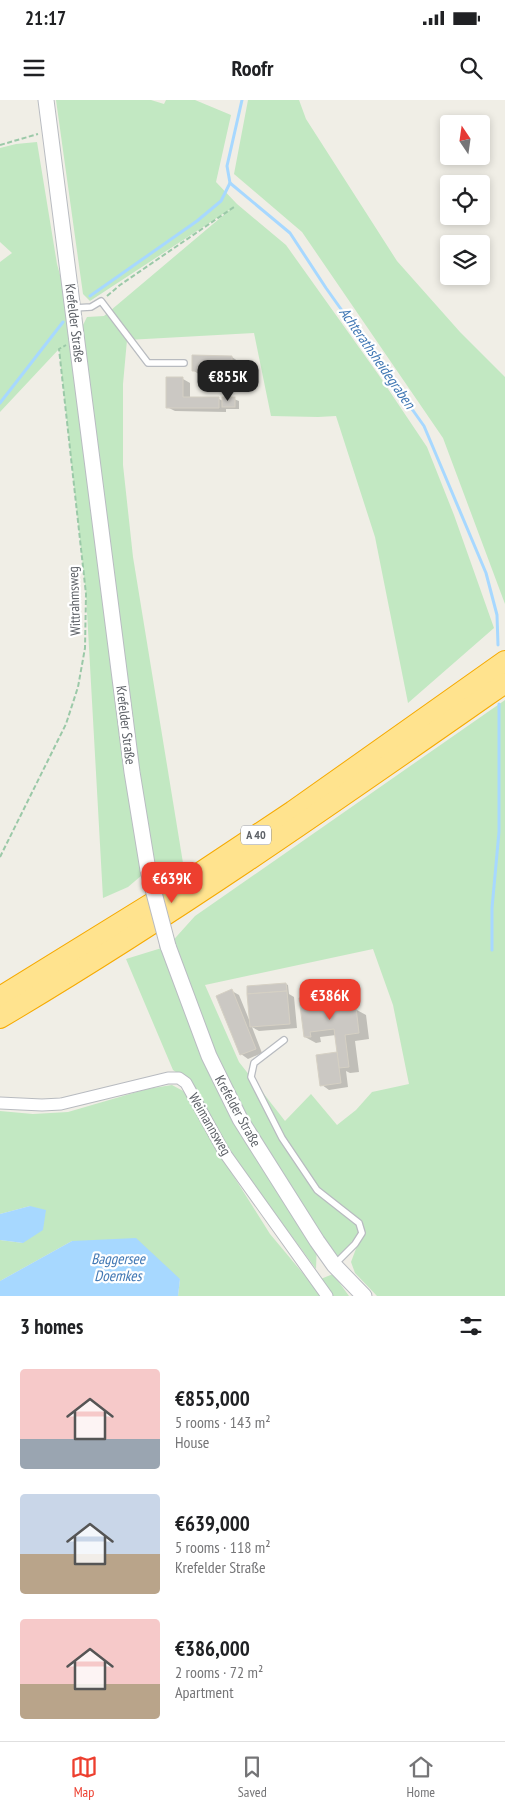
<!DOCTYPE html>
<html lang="en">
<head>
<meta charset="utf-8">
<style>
  :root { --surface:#fff; --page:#f6f6f6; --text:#202124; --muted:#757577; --line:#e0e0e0; --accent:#ed3f2f }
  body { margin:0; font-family:"PT Sans Narrow",sans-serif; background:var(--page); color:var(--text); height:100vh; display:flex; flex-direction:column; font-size:19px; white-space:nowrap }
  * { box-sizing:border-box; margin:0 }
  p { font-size:16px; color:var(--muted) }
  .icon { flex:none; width:28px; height:28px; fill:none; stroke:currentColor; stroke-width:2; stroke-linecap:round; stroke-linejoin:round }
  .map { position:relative; height:1196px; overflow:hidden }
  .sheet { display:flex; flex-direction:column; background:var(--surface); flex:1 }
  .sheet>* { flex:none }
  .needle { width:32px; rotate:347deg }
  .fabs { position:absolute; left:440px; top:15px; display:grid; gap:10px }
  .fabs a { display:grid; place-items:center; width:50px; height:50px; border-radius:5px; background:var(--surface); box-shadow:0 2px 8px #0003; font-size:25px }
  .price { position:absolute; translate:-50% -42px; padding:0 11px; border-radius:10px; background:var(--accent); color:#fff; font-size:16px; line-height:32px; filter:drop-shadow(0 1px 2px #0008) }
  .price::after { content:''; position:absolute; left:50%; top:30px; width:15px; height:11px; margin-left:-8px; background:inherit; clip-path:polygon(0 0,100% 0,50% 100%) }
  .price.current { background:#222; color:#fff }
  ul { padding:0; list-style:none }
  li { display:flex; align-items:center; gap:15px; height:125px; padding:0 20px }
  li span { display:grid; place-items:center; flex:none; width:140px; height:100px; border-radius:5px; color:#555 }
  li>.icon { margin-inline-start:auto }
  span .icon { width:60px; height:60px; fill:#fffc; stroke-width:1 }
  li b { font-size:21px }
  h2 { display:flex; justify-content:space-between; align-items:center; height:60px; padding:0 20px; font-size:21px }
  .status { display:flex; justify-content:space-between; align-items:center; height:35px; padding:0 25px; background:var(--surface); direction:ltr }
  .status svg { height:14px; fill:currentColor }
  header { display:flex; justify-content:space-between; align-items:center; height:65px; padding:0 20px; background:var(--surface); font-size:22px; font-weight:800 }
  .menu { display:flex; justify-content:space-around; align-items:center; height:70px; border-top:1px solid var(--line); background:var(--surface); font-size:14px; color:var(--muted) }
  .menu a { display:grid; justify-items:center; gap:2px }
  .menu .current { color:var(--accent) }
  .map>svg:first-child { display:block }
  .green { fill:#c2e8c2; fill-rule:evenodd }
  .water { fill:#a7d8ff }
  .shadow { fill:#0003 }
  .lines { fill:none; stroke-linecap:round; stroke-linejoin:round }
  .stream { stroke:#a7d8ff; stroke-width:3 }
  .building { fill:#cbc8c3; stroke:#d5d0c4 }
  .service-casing { stroke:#b8bbc0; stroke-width:8 }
  .minor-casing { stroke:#b8bbc0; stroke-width:13 }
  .secondary-casing { stroke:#b9bcc2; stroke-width:17 }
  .motorway-casing { stroke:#f6aa00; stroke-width:22 }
  .path { stroke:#9bc9a8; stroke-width:2; stroke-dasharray:5 2.5; stroke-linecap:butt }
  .service { stroke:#fff; stroke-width:5.5 }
  .minor { stroke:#fff; stroke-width:11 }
  .secondary { stroke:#fff; stroke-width:15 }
  .motorway { stroke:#ffe38e; stroke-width:20 }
  .secondary-bridge-casing { stroke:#b9bcc2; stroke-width:17; stroke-linecap:butt }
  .secondary-bridge { stroke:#fff; stroke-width:15 }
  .labels { text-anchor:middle; stroke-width:4.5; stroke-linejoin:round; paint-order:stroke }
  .shield { fill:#fff; stroke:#8e9095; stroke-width:1 }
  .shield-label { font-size:12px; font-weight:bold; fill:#5d6167 }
  .street-label { font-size:14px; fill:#5d6167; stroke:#fff }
  .water-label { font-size:15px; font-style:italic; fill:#4178b4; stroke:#fff }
</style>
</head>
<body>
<div class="status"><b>21:17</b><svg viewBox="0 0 49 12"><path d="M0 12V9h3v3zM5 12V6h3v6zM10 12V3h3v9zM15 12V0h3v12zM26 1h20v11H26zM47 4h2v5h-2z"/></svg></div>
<header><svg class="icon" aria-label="menu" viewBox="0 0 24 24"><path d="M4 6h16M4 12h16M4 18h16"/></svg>Roofr<svg class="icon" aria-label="search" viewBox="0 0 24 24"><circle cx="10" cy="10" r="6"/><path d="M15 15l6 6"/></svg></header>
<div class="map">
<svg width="505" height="1196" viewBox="0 0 505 1196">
  <rect width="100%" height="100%" fill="#f0eee6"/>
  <!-- green -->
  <g class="green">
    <polygon points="56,0 151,0 164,4 166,0 195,0 231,15 216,82 237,104 286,145 378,274 427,347 454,415 494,528 408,603 375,437 336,316 318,317 271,316 254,233 127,240 123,284 123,365 133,457 183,763 148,770 128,787 103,798 86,494 59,249 0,312 0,162 12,153 0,142 0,48 16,44 37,42 57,164 77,237 87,217 104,216 232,108 90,201 83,194"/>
    <polygon points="248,0 299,0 306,19 397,161 460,232 505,277 505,504 443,338 302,132 234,74"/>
    <path d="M505,600V1196H377L355,1173L351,1162L357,1146L334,1165L317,1141L316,1169L224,1044L192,983L173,970L126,859L168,846L195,816ZM373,849L393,905L409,984L372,992L356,1010L337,1025L311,994L285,1021L239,962L205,885Z"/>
    <polygon points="172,985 185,992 214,1045 270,1134 311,1183 333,1174 349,1196 178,1196 180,1179 72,1141 0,1181 0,1140 23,1143 30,1106 0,1114 0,1011 33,1014 68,1012 147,989"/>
  </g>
  <!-- water -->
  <g class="water">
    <polygon points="30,1106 46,1110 43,1130 23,1143 0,1140 0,1114"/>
    <polygon points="136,1138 180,1179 178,1196 0,1196 0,1181 72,1141"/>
  </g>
  <!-- shadow -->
  <g class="shadow">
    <polygon points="232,257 239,262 239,275 200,275 193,270"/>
    <polygon points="183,279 190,283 190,298 219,299 223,301 234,299 239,301 239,309 226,309 226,312 175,311 167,307"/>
    <polygon points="286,884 288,885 289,894 294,897 297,928 259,931 252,927 262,953 248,959 241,954 232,891 239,895 250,922"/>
    <polygon points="338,893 349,899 350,909 355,909 366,915 369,939 355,941 359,972 350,973 346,971 348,987 329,990 322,985 338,953 336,935 320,937 321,942 316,943 305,937"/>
  </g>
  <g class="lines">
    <!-- stream -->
    <g class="stream">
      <polyline points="242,0 227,66 230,83 290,133 326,188 424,326 486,473 497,515 498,545"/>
      <polyline points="90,196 197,121 221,101 230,83"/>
      <polyline points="0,303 63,222"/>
      <polyline points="492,850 492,808 499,732 499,604"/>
    </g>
  </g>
  <!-- building -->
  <g class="building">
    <polygon points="192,255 232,256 232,272 192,271"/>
    <polygon points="166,277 183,277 183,297 219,297 219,308 166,308"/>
    <rect x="222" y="297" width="13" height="10"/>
    <polygon points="286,883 287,891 247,894 247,886"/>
    <polygon points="232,889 256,949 240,955 216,896"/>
    <polygon points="287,891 290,924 250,927 247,894"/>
    <polygon points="339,892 341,909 356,907 359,933 345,935 349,967 339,968 334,929 310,932 311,937 304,937 299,898"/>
    <polygon points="337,952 341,983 320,986 316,955"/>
  </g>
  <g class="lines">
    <!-- service casing -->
    <g class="service-casing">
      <g id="service">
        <polyline points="74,208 91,207 101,201 148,263 184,263"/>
        <polyline points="284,940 254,963 251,977 282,1038 317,1090 359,1123 362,1133 355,1144 335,1164"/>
      </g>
    </g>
    <!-- minor casing -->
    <g class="minor-casing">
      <polyline id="minor" points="0,1003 42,1005 61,1004 168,978 179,978 186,983 224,1052 327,1196"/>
    </g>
    <!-- secondary casing -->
    <g class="secondary-casing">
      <g id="secondary">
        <polyline points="46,0 132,672 148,770"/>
        <polyline points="168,846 209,956 240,1019 317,1141 334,1165 364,1196"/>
      </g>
    </g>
    <!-- motorway casing -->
    <g class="motorway-casing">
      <g id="motorway">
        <polyline points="0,897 186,782 293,711 505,561"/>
        <path d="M0,918C174,815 339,699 505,583"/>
      </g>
    </g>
    <!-- path -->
    <g class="path">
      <polyline points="0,45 38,34"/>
      <polyline points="107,196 120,185 234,107"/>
      <polyline points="0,757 66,624 78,587 85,548 86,494 59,249 66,245"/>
    </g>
    <!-- service -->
    <use href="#service" class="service"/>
    <!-- minor -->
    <use href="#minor" class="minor"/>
    <!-- secondary -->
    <use href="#secondary" class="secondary"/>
    <!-- motorway -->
    <use href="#motorway" class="motorway"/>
    <!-- secondary-bridge casing -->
    <g class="secondary-bridge-casing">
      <polyline id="secondary-bridge" points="148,770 168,846"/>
    </g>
    <!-- secondary-bridge -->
    <use href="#secondary-bridge" class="secondary-bridge"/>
  </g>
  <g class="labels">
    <!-- shield labels -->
    <rect class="shield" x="241" y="725.5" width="30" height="19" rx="4"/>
    <g class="shield-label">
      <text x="256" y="739">A 40</text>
    </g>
    <!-- street labels -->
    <g class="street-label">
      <text transform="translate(75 223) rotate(83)" y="5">Krefelder Straße</text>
      <text transform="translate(74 501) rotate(-92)" y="5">Wittrahmsweg</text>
      <text transform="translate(126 625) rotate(83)" y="5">Krefelder Straße</text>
      <text transform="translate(238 1011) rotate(61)" y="5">Krefelder Straße</text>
      <text transform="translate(210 1024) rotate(60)" y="5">Weimannsweg</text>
    </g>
    <!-- water labels -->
    <g class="water-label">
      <text transform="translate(377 258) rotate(55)" y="5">Achterathsheidegraben</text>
      <text x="118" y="1164">Baggersee<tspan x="118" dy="17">Doemkes</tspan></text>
    </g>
  </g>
</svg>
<div class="fabs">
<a><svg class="needle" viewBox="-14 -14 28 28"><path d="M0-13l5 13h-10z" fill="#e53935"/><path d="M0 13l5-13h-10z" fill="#757577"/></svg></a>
<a><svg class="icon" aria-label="locate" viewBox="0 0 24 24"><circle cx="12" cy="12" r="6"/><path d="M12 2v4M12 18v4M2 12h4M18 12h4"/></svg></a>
<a><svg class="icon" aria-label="layers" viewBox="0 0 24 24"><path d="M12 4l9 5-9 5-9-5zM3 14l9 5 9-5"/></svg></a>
</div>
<b class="price current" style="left:228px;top:302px">€855K</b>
<b class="price" style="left:172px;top:804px">€639K</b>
<b class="price" style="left:330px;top:921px">€386K</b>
</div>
<section class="sheet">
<h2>3 homes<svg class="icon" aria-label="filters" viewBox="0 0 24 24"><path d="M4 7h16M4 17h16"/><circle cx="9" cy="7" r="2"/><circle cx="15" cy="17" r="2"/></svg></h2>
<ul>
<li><span style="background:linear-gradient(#f6c9c9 70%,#9aa5b1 0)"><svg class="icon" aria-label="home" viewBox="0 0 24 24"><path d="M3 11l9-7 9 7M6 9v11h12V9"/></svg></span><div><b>€855,000</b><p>5 rooms · 143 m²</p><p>House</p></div></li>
<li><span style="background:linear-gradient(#c9d6e8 60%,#b9a48a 0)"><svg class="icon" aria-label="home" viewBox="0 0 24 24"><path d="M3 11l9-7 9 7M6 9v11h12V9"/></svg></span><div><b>€639,000</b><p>5 rooms · 118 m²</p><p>Krefelder Straße</p></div></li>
<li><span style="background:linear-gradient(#f6c9c9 65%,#b9a48a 0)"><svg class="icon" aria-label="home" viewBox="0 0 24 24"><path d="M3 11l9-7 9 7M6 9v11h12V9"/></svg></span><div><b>€386,000</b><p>2 rooms · 72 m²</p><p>Apartment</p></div></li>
</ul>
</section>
<nav class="menu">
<a class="current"><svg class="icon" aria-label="map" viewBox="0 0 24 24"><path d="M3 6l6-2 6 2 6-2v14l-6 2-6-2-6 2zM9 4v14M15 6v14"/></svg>Map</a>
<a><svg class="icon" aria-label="saved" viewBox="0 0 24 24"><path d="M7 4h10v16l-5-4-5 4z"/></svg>Saved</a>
<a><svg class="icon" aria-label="home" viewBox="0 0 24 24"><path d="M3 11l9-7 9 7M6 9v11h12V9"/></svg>Home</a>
</nav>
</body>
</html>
